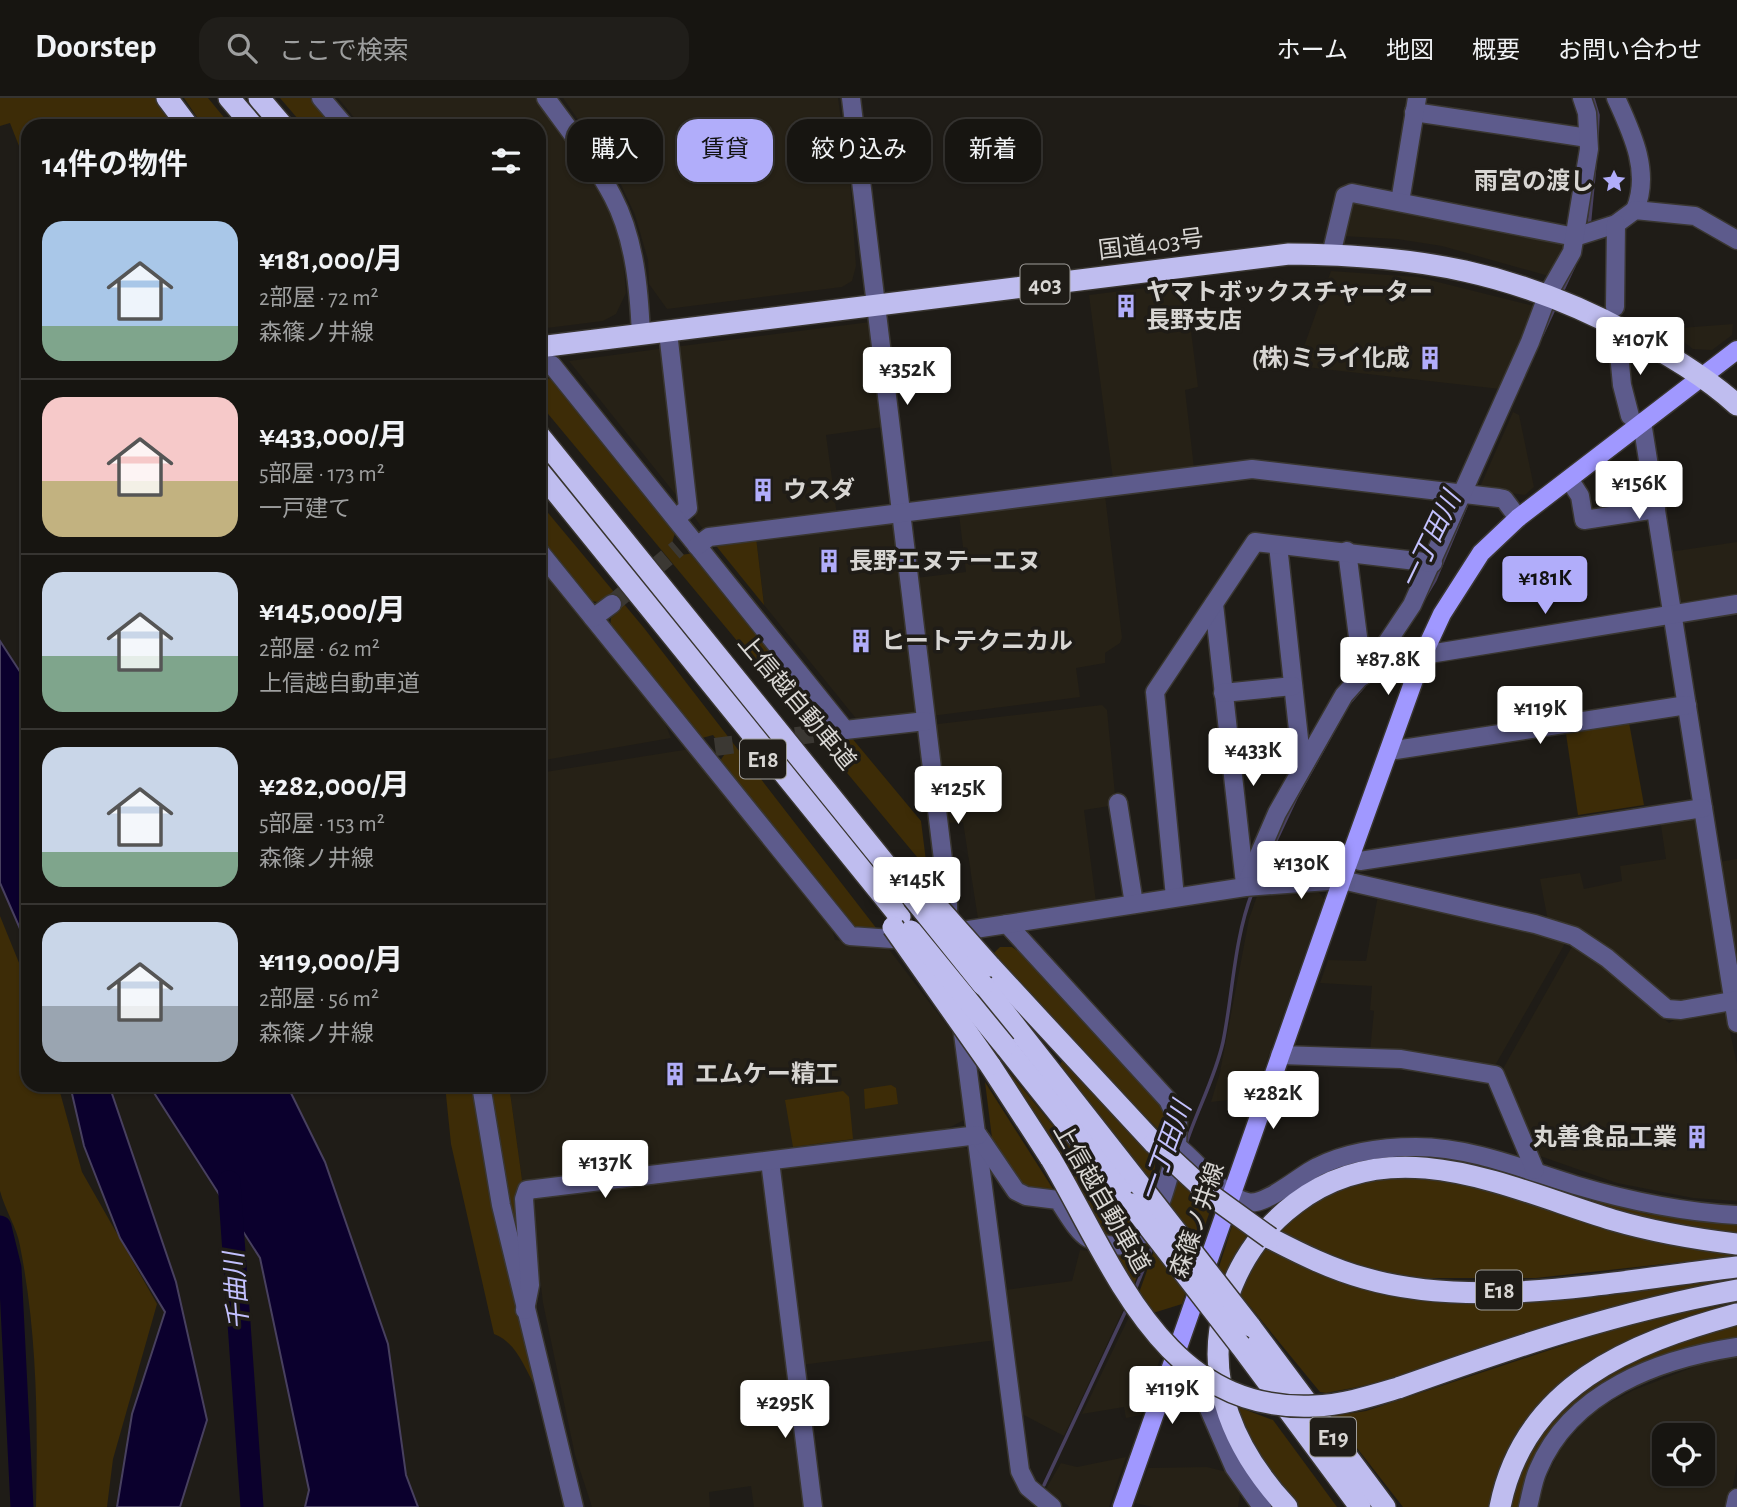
<!DOCTYPE html>
<html lang="ja">
<head>
<meta charset="utf-8">
<style>
  :root { --surface:#171511; --page:#201e1a; --text:#f1f3f6; --muted:#9e9f9f; --line:#363431; --accent:#b1adfa }
  body { margin:0; font-family:"Alegreya Sans","Noto Sans JP",sans-serif; background:var(--page); color:var(--text); height:100vh; display:flex; flex-direction:column; font-size:26px; white-space:nowrap }
  * { box-sizing:border-box; margin:0 }
  p { font-size:23px; color:var(--muted) }
  .icon { flex:none; width:38px; height:38px; fill:none; stroke:currentColor; stroke-width:2; stroke-linecap:round; stroke-linejoin:round }
  .map { position:relative; flex:1; overflow:hidden }
  .drawer { position:absolute; left:21px; top:21px; width:525px; height:973px; display:flex; flex-direction:column; background:var(--surface); border-radius:21px; box-shadow:0 2px 5px #0004,0 0 0 2px var(--line) }
  .drawer>* { flex:none }
  .top-card { position:absolute; left:567px; top:21px; width:665px; height:63px; display:flex; gap:14px }
  .controls { position:absolute; left:1652px; top:1325px; display:grid; gap:14px }
  .controls a { display:grid; place-items:center; width:63px; height:63px; border-radius:14px; background:var(--surface); box-shadow:0 2px 5px #0004,0 0 0 2px var(--line); font-size:35px }
  .price { position:absolute; translate:-50% -60px; padding:0 16px; border-radius:7px; background:#fff; color:#222; font-size:23px; line-height:46px; filter:drop-shadow(0 2px 4px #0008) }
  .price::after { content:''; position:absolute; left:50%; top:42px; width:21px; height:16px; margin-left:-10px; background:inherit; clip-path:polygon(0 0,100% 0,50% 100%) }
  .price.current { background:var(--accent); color:#111 }
  ul { padding:0; list-style:none }
  li { display:flex; align-items:center; gap:21px; height:175px; padding:0 21px }
  li+li { border-top:2px solid var(--line) }
  li span { display:grid; place-items:center; flex:none; width:196px; height:140px; border-radius:21px; color:#555 }
  li>.icon { margin-inline-start:auto }
  span .icon { width:84px; height:84px; fill:#fffc; stroke-width:1 }
  li b { font-size:30px }
  h2 { display:flex; justify-content:space-between; align-items:center; height:84px; padding:0 21px; font-size:30px }
  .pill { padding:0 24px; border-radius:21px; background:var(--surface); box-shadow:0 2px 5px #0004,0 0 0 2px var(--line); font-size:24px; line-height:63px }
  .pill.current { background:var(--accent); color:#111 }
  header { display:flex; align-items:center; gap:42px; box-sizing:border-box; height:98px; padding:0 35px; background:var(--surface); border-bottom:2px solid var(--line) }
  header strong { font-size:33px }
  nav { display:flex; gap:38px; margin-inline-start:auto; font-size:24px }
  .search { width:490px; height:63px; background:var(--page); display:flex; align-items:center; gap:18px; box-sizing:border-box; padding:0 24px; border-radius:21px; color:var(--muted); font-size:26px }
  .map>svg:first-child { display:block }
  .built { fill:#262116; fill-rule:evenodd }
  .green { fill:#3d2c07 }
  .water { fill:#0b002d; stroke:#48405f; stroke-width:2 }
  .lines { fill:none; stroke-linecap:round; stroke-linejoin:round }
  .stream { stroke:#48405f; stroke-width:3.5 }
  .river { stroke:#0b002d; stroke-width:23 }
  .minor-tunnel { stroke:#3b3833; stroke-width:18; stroke-dasharray:18 9; stroke-linecap:butt }
  .minor-casing { stroke:#393631; stroke-width:21 }
  .major-casing { stroke:#393631; stroke-width:21 }
  .highway-casing { stroke:#393631; stroke-width:24 }
  .minor { stroke:#5d5b8c; stroke-width:18 }
  .major { stroke:#a098ff; stroke-width:18 }
  .highway { stroke:#bfbdef; stroke-width:21 }
  .highway-bridge-casing { stroke:#393631; stroke-width:24; stroke-linecap:butt }
  .highway-bridge { stroke:#bfbdef; stroke-width:21 }
  .labels { text-anchor:middle; stroke-width:7; stroke-linejoin:round; paint-order:stroke }
  .shield { fill:#1f1c17; stroke:#a09e9b; stroke-width:2 }
  .shield-label { font-size:23px; font-weight:bold; fill:#d8d6d3 }
  .poi-label { font-size:24px; font-weight:bold; fill:#d8d6d3; stroke:#1f1c17; text-anchor:start }
  .street-label { font-size:24px; fill:#d8d6d3; stroke:#1f1c17 }
  .water-label { font-size:26px; font-style:italic; fill:#c3c1fe; stroke:#1f1c17 }
</style>
</head>
<body>
<header>
<strong>Doorstep</strong>
<div class="search"><svg class="icon" aria-label="search" viewBox="0 0 24 24"><circle cx="10" cy="10" r="6"/><path d="M15 15l6 6"/></svg>ここで検索</div>
<nav><a>ホーム</a><a>地図</a><a>概要</a><a>お問い合わせ</a></nav>
</header>
<div class="map">
<svg width="1737" height="1409" viewBox="0 0 1737 1409">
  <rect width="100%" height="100%" fill="#1f1c17"/>
  <!-- built -->
  <g class="built">
    <polygon points="338,0 535,0 597,88 615,126 623,158 626,195 616,216 603,223 539,231 539,28 361,28"/>
    <polygon points="563,0 838,0 850,82 856,168 852,183 842,189 667,211 649,186 648,162 635,117 617,78"/>
    <polygon points="1354,100 1561,142 1566,154 1552,179 1442,148 1397,141 1341,138"/>
    <polygon points="1331,173 1418,179 1538,209 1500,291 1297,268"/>
    <polygon points="1185,185 1198,289 1185,292 1194,370 1113,381 1089,197"/>
    <polygon points="870,224 883,329 826,337 837,417 705,434 695,420 674,249"/>
    <polygon points="1733,226 1732,237 1712,252 1693,251 1667,231"/>
    <polygon points="666,250 680,402 569,263"/>
    <polygon points="1513,314 1519,317 1534,389 1525,397 1479,391"/>
    <polygon points="1105,397 1122,540 1120,545 1105,555 1105,565 1076,570 1080,599 931,618 915,480 966,474 959,416"/>
    <polygon points="890,423 894,426 917,609 912,616 858,623 764,507 756,439"/>
    <polygon points="1737,444 1737,501 1677,511 1669,454"/>
    <polygon points="539,464 665,625 671,640 539,663"/>
    <polygon points="1102,607 1107,612 1116,707 1084,712 1096,804 978,821 963,724 947,725 936,629 938,626"/>
    <polygon points="690,651 832,830 835,842 885,846 958,942 968,1020 941,1034 523,1089 509,987 539,987 539,675"/>
    <polygon points="1690,716 1698,721 1723,893 1717,899 1683,905 1672,904 1548,823 1540,781 1580,775 1584,791 1622,783 1620,768 1666,761 1660,721"/>
    <polygon points="1737,761 1737,884 1718,764"/>
    <polygon points="1318,793 1324,801 1254,999 1211,1004 1220,974 1249,821 1258,795"/>
    <polygon points="1378,797 1567,842 1493,971 1370,953 1374,913 1370,912 1372,888 1320,885 1328,862 1366,863"/>
    <polygon points="1574,845 1613,873 1669,925 1681,918 1718,911 1726,916 1737,966 1737,1103 1693,1100 1617,1085 1537,1057 1500,976"/>
    <polygon points="955,1044 973,1055 997,1242 793,1268 809,1409 754,1409 751,1388 709,1394 710,1409 592,1409 575,1357 543,1205 530,1097"/>
    <polygon points="1080,1152 1091,1153 1124,1210 1064,1338 1018,1314 1005,1192 1072,1183"/>
    <polygon points="1130,1217 1161,1258 1141,1317 1126,1320 1124,1309 1082,1316"/>
    <path d="M1737,1257V1366L1729,1409H1538L1541,1393L1560,1351L1594,1313L1634,1292L1704,1265ZM1664,1337H1703V1376H1664Z"/>
    <polygon points="1126,1359 1109,1409 1070,1409 1046,1391 1061,1365 1077,1369"/>
    <polygon points="1207,1369 1231,1375 1241,1391 1238,1409 1153,1409 1135,1405 1148,1370"/>
  </g>
  <!-- green -->
  <g class="green">
    <polygon points="0,0 157,0 178,28 28,28 28,71 10,25 0,28"/>
    <polygon points="184,0 208,0 231,28 203,28"/>
    <polygon points="280,0 310,0 335,28 304,28"/>
    <polygon points="539,276 556,284 675,435 672,445 681,457 694,455 824,613 826,623 819,628 829,641 851,639 921,723 927,771 539,305"/>
    <polygon points="539,404 644,530 880,835 850,830 718,666 726,654 713,637 695,642 610,531 611,520 617,515 606,499 597,504 586,502 539,446"/>
    <polygon points="756,439 764,507 713,444"/>
    <polygon points="1628,619 1644,707 1578,717 1565,629"/>
    <path d="M0,818L28,887V987H58L82,1074L157,1206L113,1361L107,1409H36C38,1322 37,1234 20,1148C17,1130 5,1112 0,1093Z"/>
    <polygon points="1000,849 1012,849 1021,855 1163,1009 1167,1040 1094,967 994,855"/>
    <polygon points="997,959 1135,1128 1108,1139"/>
    <polygon points="1063,962 1156,1058 1153,1087 1060,966"/>
    <polygon points="985,984 1053,1091 1028,1091 1017,1083 992,1040"/>
    <path d="M445,987H475L497,1115L536,1290C524,1269 517,1245 494,1236L451,1046Z"/>
    <polygon points="488,987 509,987 523,1089 525,1179"/>
    <polygon points="891,987 896,990 898,1006 865,1011 864,991"/>
    <polygon points="843,993 849,999 853,1041 793,1049 785,1002"/>
    <polygon points="1414,1075 1471,1084 1737,1154 1737,1158 1536,1180 1411,1180 1359,1167 1297,1144 1275,1130 1332,1089"/>
    <polygon points="1178,1079 1212,1107 1199,1145 1170,1107"/>
    <polygon points="1524,1079 1647,1116 1737,1126 1737,1138 1648,1124 1519,1082"/>
    <polygon points="1233,1125 1248,1135 1225,1178 1219,1169"/>
    <polygon points="1147,1143 1148,1146 1134,1187 1113,1153"/>
    <polygon points="1262,1146 1378,1192 1737,1176 1737,1185 1389,1283 1326,1295 1320,1294 1239,1195"/>
    <polygon points="1154,1153 1186,1193 1182,1206 1153,1215 1139,1195"/>
    <path d="M1737,1205V1208C1608,1245 1529,1266 1493,1409H1403L1332,1318L1366,1313L1643,1221Z"/>
    <path d="M1737,1227V1239C1672,1248 1607,1275 1560,1322C1538,1345 1529,1380 1520,1409H1509L1517,1373L1541,1331L1603,1275L1675,1242Z"/>
    <path d="M1233,1307L1273,1322L1337,1409H1299C1272,1379 1246,1346 1233,1307Z"/>
  </g>
  <!-- water -->
  <g class="water">
    <polygon points="0,543 28,586 28,849 0,785"/>
    <polygon points="70,987 109,987 176,1184 207,1322 180,1409 117,1409 132,1316 165,1214 120,1140 84,1048"/>
    <polygon points="149,987 287,987 325,1064 388,1246 406,1377 418,1409 305,1409 309,1392 260,1160"/>
  </g>
  <g class="lines">
    <!-- stream -->
    <g class="stream">
      <polyline points="1593,0 1598,17 1597,41"/>
      <polyline points="1589,129 1595,66"/>
      <polyline points="1561,196 1574,168"/>
      <polyline points="1542,237 1555,209"/>
      <polyline points="1392,553 1435,482 1469,401"/>
      <polyline points="1350,604 1377,573"/>
      <polyline points="1258,781 1296,700 1344,614"/>
      <path d="M1186,1046C1197,1012 1215,980 1223,944C1233,895 1234,842 1252,795"/>
      <polyline points="1135,1192 1153,1147"/>
      <polyline points="1044,1387 1128,1208"/>
    </g>
    <!-- river -->
    <g class="river">
      <polyline points="229,1084 252,1409"/>
      <polyline points="0,1129 10,1170 22,1409"/>
    </g>
    <!-- minor-tunnel -->
    <g class="minor-tunnel">
      <polyline points="612,506 678,450"/>
      <polyline points="715,649 827,634"/>
    </g>
    <!-- minor casing -->
    <g class="minor-casing">
      <g id="minor">
        <polyline points="321,0 345,28"/>
        <path d="M546,0C569,32 595,64 613,99C635,141 639,192 641,237"/>
        <polyline points="851,0 948,803 948,827"/>
        <path d="M1616,0C1632,35 1651,74 1635,112"/>
        <polyline points="1414,14 1588,40"/>
        <polyline points="1400,104 1417,0"/>
        <polyline points="1331,157 1345,98 1352,95 1575,139 1616,126 1635,112 1695,118 1737,142"/>
        <polyline points="1615,209 1616,126"/>
        <polyline points="668,234 688,410 676,420"/>
        <polyline points="1618,245 1622,287 1630,318"/>
        <polyline points="539,268 552,267 845,632"/>
        <polyline points="1642,324 1737,925"/>
        <polyline points="1569,381 1580,398 1584,422 1656,411"/>
        <polyline points="1278,447 1300,650 1305,665"/>
        <polyline points="697,448 709,439 1252,371 1499,400 1504,401 1518,420"/>
        <polyline points="539,453 850,838 892,841 911,839"/>
        <polyline points="1347,453 1363,578"/>
        <polyline points="1214,506 1245,786"/>
        <polyline points="593,520 612,506"/>
        <polyline points="1423,557 1737,506"/>
        <polyline points="1223,595 1293,588"/>
        <polyline points="827,634 926,623"/>
        <polyline points="1389,653 1687,607"/>
        <polyline points="1118,705 1134,806"/>
        <polyline points="1360,763 1703,710"/>
        <polyline points="1245,789 1277,715 1344,597 1374,564 1412,507 1530,244 1548,196 1572,154 1589,51 1587,15 1582,0"/>
        <polyline points="1175,799 1155,594 1255,444 1433,465"/>
        <path d="M1007,826L1168,1002L1178,1023L1177,1048C1198,1064 1221,1097 1247,1104C1265,1109 1300,1077 1317,1069C1347,1054 1382,1049 1416,1049C1471,1049 1523,1071 1575,1087C1629,1103 1681,1114 1737,1117"/>
        <polyline points="949,835 1245,789 1342,782 1535,826 1574,838 1607,860 1667,911 1681,912 1737,902"/>
        <polyline points="962,928 1020,1373 1028,1389 1052,1409"/>
        <polyline points="1280,957 1401,961 1495,977 1535,1072"/>
        <polyline points="481,987 501,1107 574,1409"/>
        <path d="M980,1040L1016,1093L1026,1098L1058,1102C1066,1113 1077,1134 1088,1140C1151,1173 1164,1094 1176,1052"/>
        <polyline points="770,1063 813,1409"/>
        <polyline points="525,1212 530,1187 524,1101 527,1092 978,1037"/>
        <polyline points="1169,1277 1196,1292 1208,1309 1234,1369 1262,1409"/>
        <path d="M1528,1409C1531,1397 1533,1383 1538,1372C1571,1293 1659,1261 1737,1249"/>
        <polyline points="1735,1409 1737,1400"/>
      </g>
    </g>
    <!-- major casing -->
    <g class="major-casing">
      <polyline id="major" points="1122,1409 1342,782 1423,557 1442,516 1481,455 1518,420 1737,252"/>
    </g>
    <!-- highway casing -->
    <g class="highway-casing">
      <g id="highway">
        <polyline points="167,0 188,28"/>
        <polyline points="229,0 253,28"/>
        <polyline points="259,0 283,28"/>
        <path d="M539,249L1289,156C1418,157 1516,174 1631,236C1668,257 1705,278 1737,307"/>
        <polyline points="539,337 913,800"/>
        <polyline points="539,373 900,819"/>
        <polyline points="990,868 1154,1045"/>
        <polyline points="983,887 1140,1087"/>
        <polyline points="1005,948 1131,1106"/>
        <polyline points="990,967 1051,1061"/>
        <path d="M1270,1140C1301,1156 1331,1171 1364,1180C1478,1213 1621,1182 1737,1169"/>
        <polyline points="1250,1228 1385,1409"/>
        <polyline points="1240,1247 1360,1409"/>
        <path d="M1398,1290C1510,1250 1620,1213 1737,1192"/>
        <path d="M1287,1409C1236,1354 1203,1284 1225,1208C1238,1165 1260,1132 1296,1105C1394,1030 1510,1091 1613,1122C1654,1134 1695,1141 1737,1146"/>
        <path d="M1500,1409C1524,1288 1630,1245 1737,1216"/>
      </g>
    </g>
    <!-- minor -->
    <use href="#minor" class="minor"/>
    <!-- major -->
    <use href="#major" class="major"/>
    <!-- highway -->
    <use href="#highway" class="highway"/>
    <!-- highway-bridge casing -->
    <g class="highway-bridge-casing">
      <g id="highway-bridge">
        <polyline points="913,800 983,887"/>
        <polyline points="935,806 990,868"/>
        <polyline points="893,829 990,967"/>
        <polyline points="911,833 1005,948"/>
        <polyline points="1154,1045 1209,1096 1270,1140"/>
        <path d="M1051,1061C1115,1169 1163,1315 1314,1308C1343,1307 1371,1298 1398,1290"/>
        <polyline points="1140,1087 1250,1228"/>
        <polyline points="1131,1106 1240,1247"/>
      </g>
    </g>
    <!-- highway-bridge -->
    <use href="#highway-bridge" class="highway-bridge"/>
  </g>
  <!-- icons -->
  <defs>
    <g id="sight-bare" transform="scale(1.89)"><path d="M0-6L1.8-2.2L6-1.7L2.9 1.2L3.7 5.4L0 3.3L-3.7 5.4L-2.9 1.2L-6-1.7L-1.8-2.2Z" fill="#b1adfa" stroke="#1f1c17" stroke-width="2.5" paint-order="stroke"/></g>
    <g id="building-bare" transform="scale(1.89)"><path d="M-4-6H4V6H1V3H-1V6H-4ZM-2.5-4.3h1.7v1.8h-1.7ZM.8-4.3h1.7v1.8H.8ZM-2.5-1h1.7V.8h-1.7ZM.8-1h1.7V.8H.8Z" fill="#b1adfa" stroke="#1f1c17" stroke-width="2.5" paint-order="stroke"/></g>
  </defs>
  <g fill-rule="evenodd">
    <use href="#sight-bare" x="1614" y="83"/>
    <use href="#building-bare" x="1126" y="208"/>
    <use href="#building-bare" x="1430" y="260"/>
    <use href="#building-bare" x="763" y="392"/>
    <use href="#building-bare" x="829" y="463"/>
    <use href="#building-bare" x="861" y="543"/>
    <use href="#building-bare" x="675" y="976"/>
    <use href="#building-bare" x="1697" y="1039"/>
  </g>
  <g class="labels">
    <!-- shield labels -->
    <g class="shield">
      <rect x="1020.5" y="166.5" width="49" height="39" rx="5"/>
      <rect x="740" y="641.5" width="46" height="39" rx="5"/>
      <rect x="1476" y="1172.5" width="46" height="39" rx="5"/>
      <rect x="1310" y="1319.5" width="46" height="39" rx="5"/>
    </g>
    <g class="shield-label">
      <text x="1045" y="194">403</text>
      <text x="763" y="669">E18</text>
      <text x="1499" y="1200">E18</text>
      <text x="1333" y="1347">E19</text>
    </g>
    <!-- poi labels -->
    <g class="poi-label">
      <text x="1594" y="91" text-anchor="end">雨宮の渡し</text>
      <text x="1146" y="202">ヤマトボックスチャーター<tspan x="1146" dy="28">長野支店</tspan></text>
      <text x="1410" y="268" text-anchor="end">(株)ミライ化成</text>
      <text x="783" y="400">ウスダ</text>
      <text x="849" y="471">長野エヌテーエヌ</text>
      <text x="881" y="551">ヒートテクニカル</text>
      <text x="695" y="984">エムケー精工</text>
      <text x="1677" y="1047" text-anchor="end">丸善食品工業</text>
    </g>
    <!-- street labels -->
    <g class="street-label">
      <text transform="translate(1151 146) rotate(-7)" y="8">国道403号</text>
      <text transform="translate(797 604) rotate(50)" y="8">上信越自動車道</text>
      <text transform="translate(1102 1100) rotate(60)" y="8">上信越自動車道</text>
      <text transform="translate(1197 1122) rotate(-71)" y="8">森篠ノ井線</text>
    </g>
    <!-- water labels -->
    <g class="water-label">
      <text transform="translate(1430 442) rotate(-64)" y="9">一丁田川</text>
      <text transform="translate(1165 1053) rotate(-70)" y="9">一丁田川</text>
      <text transform="translate(236 1193) rotate(-94)" y="9">千曲川</text>
    </g>
  </g>
</svg>
<div class="controls">
<a><svg class="icon" aria-label="locate" viewBox="0 0 24 24"><circle cx="12" cy="12" r="6"/><path d="M12 2v4M12 18v4M2 12h4M18 12h4"/></svg></a>
</div>
<b class="price" style="left:1640px;top:279px">¥107K</b>
<b class="price" style="left:907px;top:309px">¥352K</b>
<b class="price" style="left:1639px;top:423px">¥156K</b>
<b class="price current" style="left:1545px;top:518px">¥181K</b>
<b class="price" style="left:1388px;top:599px">¥87.8K</b>
<b class="price" style="left:1540px;top:648px">¥119K</b>
<b class="price" style="left:1253px;top:690px">¥433K</b>
<b class="price" style="left:958px;top:728px">¥125K</b>
<b class="price" style="left:1301px;top:803px">¥130K</b>
<b class="price" style="left:917px;top:819px">¥145K</b>
<b class="price" style="left:1273px;top:1033px">¥282K</b>
<b class="price" style="left:605px;top:1102px">¥137K</b>
<b class="price" style="left:1172px;top:1328px">¥119K</b>
<b class="price" style="left:785px;top:1342px">¥295K</b>
<div class="top-card">
<a class="pill">購入</a>
<a class="pill current">賃貸</a>
<a class="pill">絞り込み</a>
<a class="pill">新着</a>
</div>
<section class="drawer">
<h2>14件の物件<svg class="icon" aria-label="filters" viewBox="0 0 24 24"><path d="M4 7h16M4 17h16"/><circle cx="9" cy="7" r="2"/><circle cx="15" cy="17" r="2"/></svg></h2>
<ul>
<li><span style="background:linear-gradient(#a9c7e8 75%,#7fa58c 0)"><svg class="icon" aria-label="home" viewBox="0 0 24 24"><path d="M3 11l9-7 9 7M6 9v11h12V9"/></svg></span><div><b>¥181,000/月</b><p>2部屋 · 72 m²</p><p>森篠ノ井線</p></div></li>
<li><span style="background:linear-gradient(#f6c9c9 60%,#c2b280 0)"><svg class="icon" aria-label="home" viewBox="0 0 24 24"><path d="M3 11l9-7 9 7M6 9v11h12V9"/></svg></span><div><b>¥433,000/月</b><p>5部屋 · 173 m²</p><p>一戸建て</p></div></li>
<li><span style="background:linear-gradient(#c9d6e8 60%,#7fa58c 0)"><svg class="icon" aria-label="home" viewBox="0 0 24 24"><path d="M3 11l9-7 9 7M6 9v11h12V9"/></svg></span><div><b>¥145,000/月</b><p>2部屋 · 62 m²</p><p>上信越自動車道</p></div></li>
<li><span style="background:linear-gradient(#c9d6e8 75%,#7fa58c 0)"><svg class="icon" aria-label="home" viewBox="0 0 24 24"><path d="M3 11l9-7 9 7M6 9v11h12V9"/></svg></span><div><b>¥282,000/月</b><p>5部屋 · 153 m²</p><p>森篠ノ井線</p></div></li>
<li><span style="background:linear-gradient(#c9d6e8 60%,#9aa5b1 0)"><svg class="icon" aria-label="home" viewBox="0 0 24 24"><path d="M3 11l9-7 9 7M6 9v11h12V9"/></svg></span><div><b>¥119,000/月</b><p>2部屋 · 56 m²</p><p>森篠ノ井線</p></div></li>
</ul>
</section>
</div>
</body>
</html>
